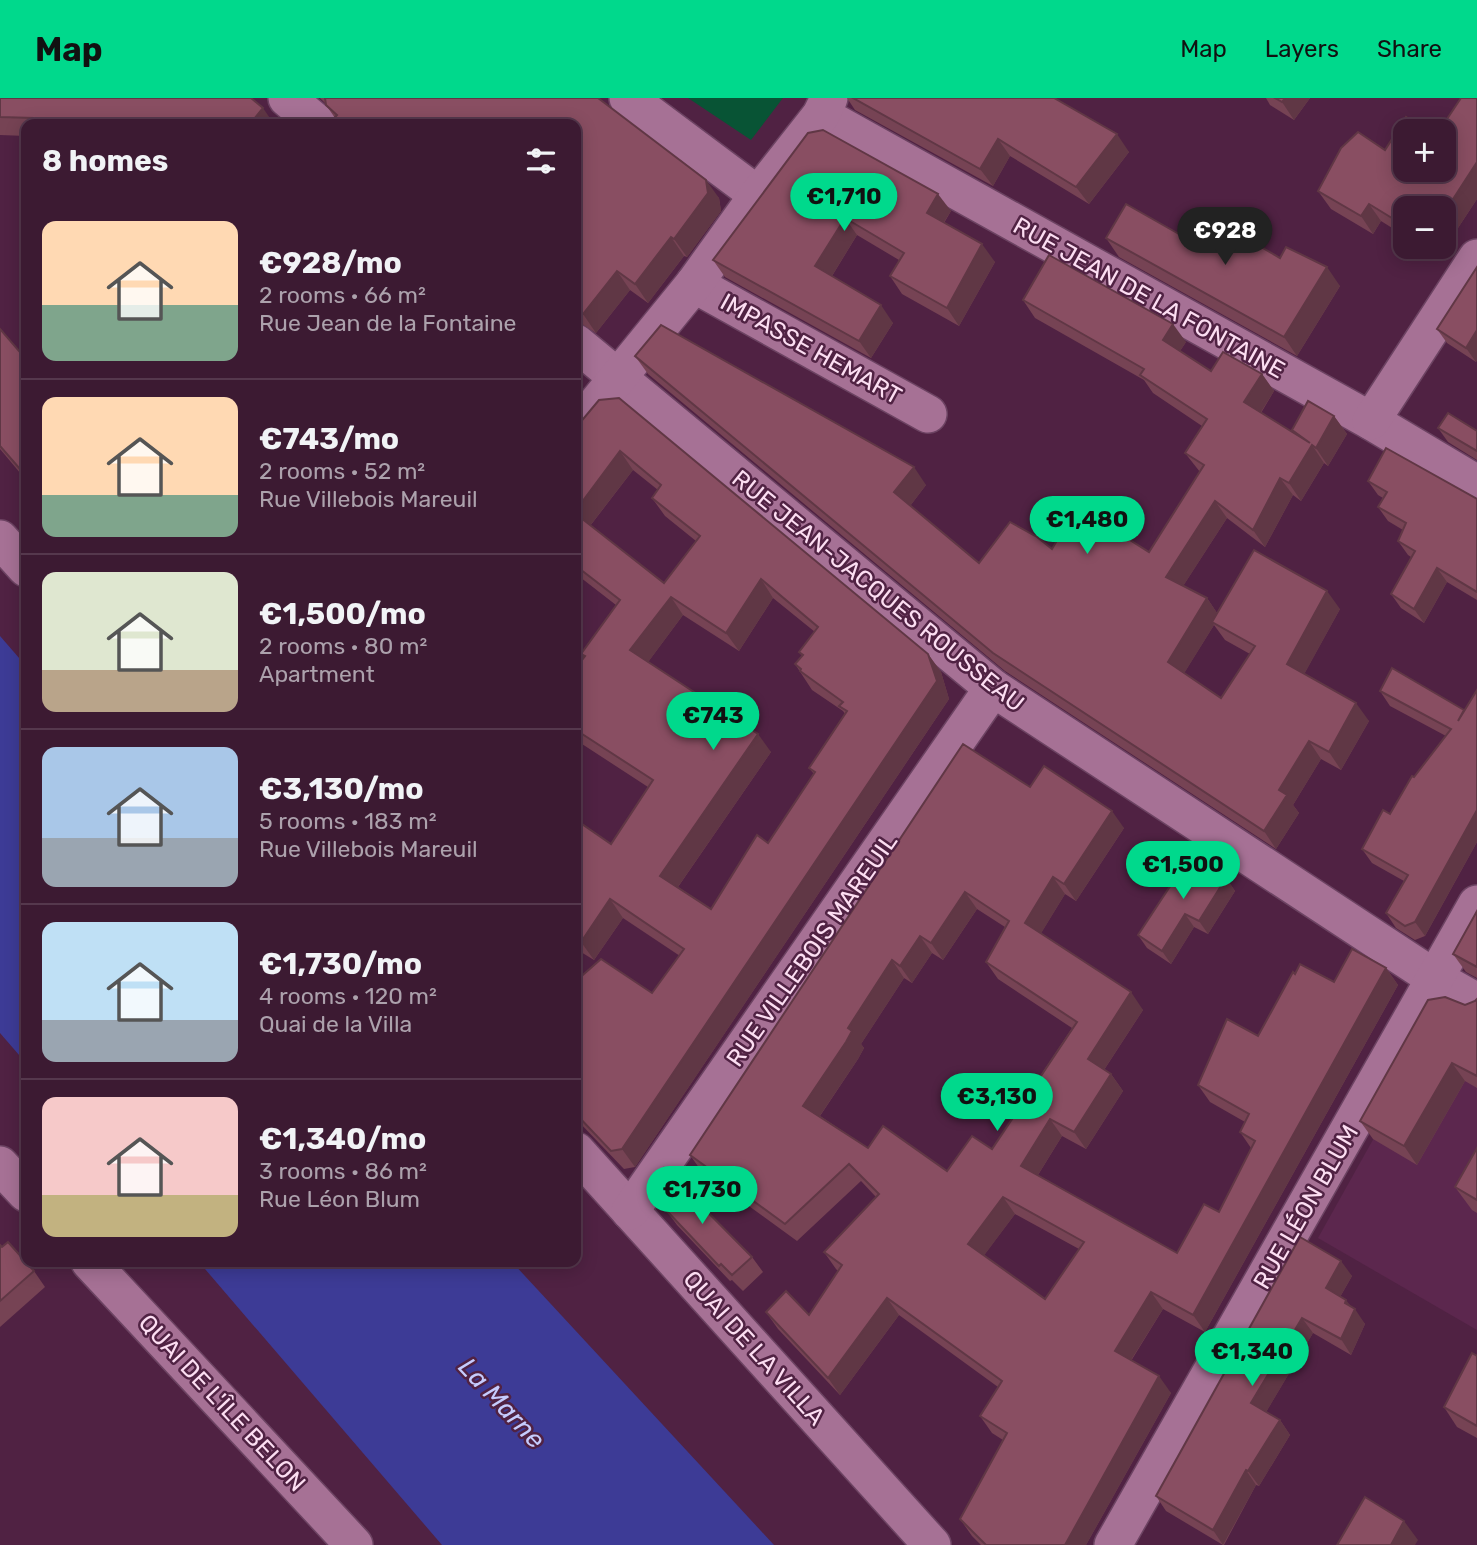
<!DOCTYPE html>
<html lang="en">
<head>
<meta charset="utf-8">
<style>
  :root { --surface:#3c1a32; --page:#43233a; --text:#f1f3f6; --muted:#aca1ac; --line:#55384d; --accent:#00d98c }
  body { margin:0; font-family:Rubik,sans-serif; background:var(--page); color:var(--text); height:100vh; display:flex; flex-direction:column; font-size:26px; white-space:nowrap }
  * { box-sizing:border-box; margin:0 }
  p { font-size:23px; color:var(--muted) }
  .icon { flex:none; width:38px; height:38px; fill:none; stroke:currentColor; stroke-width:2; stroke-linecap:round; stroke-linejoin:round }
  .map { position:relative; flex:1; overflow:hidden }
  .side { position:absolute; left:21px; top:21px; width:560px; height:1148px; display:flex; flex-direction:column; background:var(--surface); border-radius:14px; box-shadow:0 4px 18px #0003,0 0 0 2px var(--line) }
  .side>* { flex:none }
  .tools { position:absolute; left:1393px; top:21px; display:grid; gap:14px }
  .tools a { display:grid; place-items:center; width:63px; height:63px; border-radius:14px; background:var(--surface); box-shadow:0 4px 18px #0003,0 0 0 2px var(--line); font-size:35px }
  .price { position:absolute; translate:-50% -60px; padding:0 16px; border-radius:24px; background:var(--accent); color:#111; font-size:23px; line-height:46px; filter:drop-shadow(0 2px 4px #0008) }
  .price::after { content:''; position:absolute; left:50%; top:42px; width:21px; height:16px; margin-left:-10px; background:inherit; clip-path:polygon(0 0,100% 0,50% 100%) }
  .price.on { background:#222; color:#fff }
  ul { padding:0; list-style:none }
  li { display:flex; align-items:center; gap:21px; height:175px; padding:0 21px }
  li+li { border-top:2px solid var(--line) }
  li span { display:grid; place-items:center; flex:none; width:196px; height:140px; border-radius:14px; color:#555 }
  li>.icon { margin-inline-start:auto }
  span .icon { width:84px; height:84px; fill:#fffc; stroke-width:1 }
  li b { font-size:30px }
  h2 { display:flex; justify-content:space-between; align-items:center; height:84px; padding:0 21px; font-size:30px }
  header { display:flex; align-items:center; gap:42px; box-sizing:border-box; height:98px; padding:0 35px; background:var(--accent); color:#111 }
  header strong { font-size:33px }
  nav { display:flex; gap:38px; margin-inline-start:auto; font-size:24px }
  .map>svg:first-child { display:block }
  .built { fill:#5c274e }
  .green { fill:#085435 }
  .water { fill:#3d3b96 }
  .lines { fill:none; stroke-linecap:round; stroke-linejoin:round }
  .minor-casing { stroke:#6c4362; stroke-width:40 }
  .minor { stroke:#a67195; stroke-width:37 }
  .wall { fill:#764354; fill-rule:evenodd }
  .shaded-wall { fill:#603745 }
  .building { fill:#894e62; stroke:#603745; stroke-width:2; fill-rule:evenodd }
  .labels { text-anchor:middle; stroke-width:5; stroke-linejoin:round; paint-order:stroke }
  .street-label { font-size:24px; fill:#fcdef2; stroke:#502243 }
  .water-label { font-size:26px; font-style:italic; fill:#c5ccfe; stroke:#502243 }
</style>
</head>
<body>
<header>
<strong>Map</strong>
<nav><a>Map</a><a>Layers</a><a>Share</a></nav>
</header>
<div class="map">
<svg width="1477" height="1447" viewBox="0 0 1477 1447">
  <rect width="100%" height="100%" fill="#502243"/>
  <!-- built -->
  <polygon class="built" points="1441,920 1477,930 1477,1232 1318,1140"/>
  <!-- green -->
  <polygon class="green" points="688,0 783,0 751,42"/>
  <!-- water -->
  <g class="water">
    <polygon points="0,538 26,568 26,965 0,935"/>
    <polygon points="199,1164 512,1164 774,1447 442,1447"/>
  </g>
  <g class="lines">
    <!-- minor casing -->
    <g class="minor-casing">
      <g id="minor">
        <polyline points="287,0 318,26"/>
        <polyline points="628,0 758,97"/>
        <polyline points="821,17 1371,323 1477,386"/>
        <polyline points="694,186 928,316"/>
        <polyline points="576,245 993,590 1436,881 1477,904"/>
        <polyline points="1371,323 1477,160"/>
        <polyline points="576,331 694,186 758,97 821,17 829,0"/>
        <polyline points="0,441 26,470"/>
        <polyline points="576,1053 932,1447"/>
        <polyline points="0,1067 26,1095"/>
        <polyline points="630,1113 993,590"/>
        <polyline points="90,1164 354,1447"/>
        <polyline points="1113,1447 1477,806"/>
      </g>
    </g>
    <!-- minor -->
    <use href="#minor" class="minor"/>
  </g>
  <!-- wall -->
  <g class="wall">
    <polygon points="0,0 274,26 26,26 26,38 0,37"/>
    <polygon points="320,0 598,0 719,100 721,113 687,159 684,158 648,205 630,192 596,235 579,224 576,225 576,26 335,20 326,7 325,5"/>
    <polygon points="847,0 1054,0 1129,54 1089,106 1010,58 993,88 855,12"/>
    <polygon points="1266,0 1310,0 1294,22 1270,7"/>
    <polygon points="1477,0 1477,101 1439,159 1423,149 1444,149 1405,110 1405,138 1381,123 1373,136 1331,111 1318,93 1385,52 1444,72"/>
    <polygon points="808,35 951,113 944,125 995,164 959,228 902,196 890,178 899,162 857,137 832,178 893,225 871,260 725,179 713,162"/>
    <polygon points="1106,140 1193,144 1280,160 1340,188 1297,258 1119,159"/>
    <polygon points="1477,169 1477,262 1476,264 1447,245 1437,231"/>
    <path d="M1023,202L1186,244L1180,253L1211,273L1262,276L1274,293L1261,315L1295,336L1292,332L1334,318L1347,336L1328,368L1324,365L1301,403L1293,397L1265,449L1227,420L1183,488L1207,500L1217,515L1340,511L1304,576L1369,623L1341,672L1321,661L1293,707L1299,715L1276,751L1005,573L648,276L635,258L926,387L910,408L979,465L1052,451L1085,438L1149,454L1200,374L1185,355L1202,328L1153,295L1144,282L1035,220ZM1214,527L1225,542L1250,556L1221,600L1184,575Z"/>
    <polygon points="0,231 26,261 26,382 0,351"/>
    <path d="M579,326L928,556L941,574L949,601L635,1069L624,1071L576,1021V883L652,895L680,858L623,820L594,862L576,851V722L611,746L648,689L582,646L576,655V570L584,559L581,556L616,507L576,476V328ZM633,372L658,392L652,400L665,418L696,443L664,485L590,428ZM773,500L815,534L799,554L802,558L795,566L812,592L843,613L845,616L809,670L814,676L768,745L711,811L678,789L771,654L648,564L683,517L739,553Z"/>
    <polygon points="1438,330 1477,333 1477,362 1448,344"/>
    <polygon points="1368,383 1477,401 1477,502 1447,484 1424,525 1401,510 1391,496 1411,459 1408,457 1398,443 1403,432 1388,423 1378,409 1383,400 1378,397"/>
    <polygon points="1477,592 1477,744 1425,838 1415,842 1396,830 1386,815 1404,783 1372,765 1362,751 1390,716 1414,679 1446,638 1390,608 1380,593 1465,612"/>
    <path d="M1030,689L1124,730L1076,803L1065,796L1041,835L1143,912L1104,972L1111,976L1123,993L1086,1051L1062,1038L1038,1077L1177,1155L1219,1114L1251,1050L1240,1034L1245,1024L1210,1004L1198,987L1258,938L1295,876L1334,884L1386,870L1398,887L1205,1234L1163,1211L1131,1263L1171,1295L1086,1447H981L972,1438L960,1421L1003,1342L992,1335L980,1318L998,1289L899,1217L840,1297L778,1231L766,1214L809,1217L838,1173L836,1171L824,1154L876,1099L861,1083L797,1143L702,1074L690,1057ZM977,811L1005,829L986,864L998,881L1072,930L992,1051L947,1073L868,1050L820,1018L858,961L864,950L861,946L904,880L912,885L932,855L943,862ZM1015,1116L1079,1151L1045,1201L984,1157Z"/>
    <polygon points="1226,780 1235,793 1208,836 1194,829 1171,866 1147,850 1138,837"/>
    <polygon points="1477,813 1477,880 1466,874 1453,856"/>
    <polygon points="1477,901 1477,990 1465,983 1417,1067 1373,1041 1360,1023 1465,907 1475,903"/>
    <polygon points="1477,1050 1477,1115 1472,1112 1455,1089"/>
    <polygon points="666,1112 752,1159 763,1174 743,1193 732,1182 730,1183 677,1127"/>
    <polygon points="1300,1139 1352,1178 1340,1199 1351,1209 1365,1226 1351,1257 1313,1235 1266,1314 1280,1322 1290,1337 1259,1388 1256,1387 1224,1447 1223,1447 1166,1413 1156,1398"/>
    <polygon points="0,1147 34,1173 45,1189 0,1229"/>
    <polygon points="1477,1258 1477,1340 1457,1329 1444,1309"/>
  </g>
  <!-- shaded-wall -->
  <g class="shaded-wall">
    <polygon points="1285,0 1310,0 1294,22 1282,4"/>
    <polygon points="263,10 274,26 250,26"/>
    <polygon points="1117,36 1129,54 1089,106 1076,89"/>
    <polygon points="998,41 1010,58 993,88 980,71"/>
    <polygon points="1477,64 1477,101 1439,159 1433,149 1444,149 1444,115"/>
    <polygon points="706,82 719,100 721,113 687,159 674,141"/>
    <polygon points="938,96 951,113 939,132 927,115"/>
    <polygon points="1369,106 1381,123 1373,136 1361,118"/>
    <polygon points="845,120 857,137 827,186 815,168"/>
    <polygon points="671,139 684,158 648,205 635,186"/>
    <polygon points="982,146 995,164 959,228 947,210"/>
    <polygon points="1327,169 1340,188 1297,258 1284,239"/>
    <polygon points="617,173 630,192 596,235 583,216"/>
    <polygon points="881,207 893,225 871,260 859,243"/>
    <polygon points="1173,226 1186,244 1176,259 1163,242"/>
    <polygon points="1477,232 1477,262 1476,264 1466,250"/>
    <polygon points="576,273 580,292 576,298"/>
    <polygon points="1262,276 1274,293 1256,322 1244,304"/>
    <polygon points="1334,318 1347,336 1328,368 1316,350"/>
    <polygon points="1312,347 1324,365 1301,403 1289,385"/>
    <polygon points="620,353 633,372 586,433 576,417 576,412"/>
    <polygon points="914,369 926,387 907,412 894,394"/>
    <polygon points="1280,380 1293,397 1265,449 1253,432"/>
    <polygon points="1215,403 1227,420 1178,496 1166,479"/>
    <polygon points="1437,470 1447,484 1424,525 1414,511"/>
    <polygon points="761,481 773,500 739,553 726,535"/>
    <polygon points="1327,493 1340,511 1300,584 1287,566"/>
    <polygon points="671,499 683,517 643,571 630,552"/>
    <polygon points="1207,500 1219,518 1212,524 1214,527 1180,582 1168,564"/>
    <polygon points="928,556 941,574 949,601 635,1069 622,1051"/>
    <polygon points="1356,605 1369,623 1341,672 1329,654"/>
    <polygon points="758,636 771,654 673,796 660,778"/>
    <polygon points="576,637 582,646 576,655"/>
    <polygon points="1309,643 1321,661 1293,707 1299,715 1276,751 1264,733 1279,692"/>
    <polygon points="1477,712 1477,744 1425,838 1415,824"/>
    <polygon points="1112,713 1124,730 1076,803 1064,786"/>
    <polygon points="1053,779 1065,796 1037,842 1025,825"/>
    <polygon points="1226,780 1235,793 1208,836 1199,823"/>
    <polygon points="965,794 977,811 943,862 931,845"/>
    <polygon points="610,801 623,820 594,862 581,844"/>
    <polygon points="1185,816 1194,829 1171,866 1162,853"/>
    <polygon points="920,838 932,855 912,885 900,868"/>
    <polygon points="892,862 904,880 861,946 864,950 858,961 815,1025 803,1008 848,930"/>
    <polygon points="1386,870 1398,887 1205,1234 1193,1217"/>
    <polygon points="1131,894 1143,912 1100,978 1088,961"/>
    <polygon points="1452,965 1465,983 1417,1067 1404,1048"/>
    <polygon points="1111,976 1123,993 1086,1051 1074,1034"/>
    <polygon points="1050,1021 1062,1038 1033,1085 1021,1068"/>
    <polygon points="1003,1099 1015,1116 980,1163 968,1146"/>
    <polygon points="1341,1163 1352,1178 1336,1206 1326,1190"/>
    <polygon points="1151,1194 1163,1211 1126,1270 1115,1253"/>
    <polygon points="887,1200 899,1217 840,1297 828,1280"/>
    <polygon points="1346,1202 1354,1212 1355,1211 1365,1226 1351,1257 1341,1241 1345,1205"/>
    <polygon points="1302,1220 1313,1235 1262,1321 1251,1305"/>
    <polygon points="1159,1278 1171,1295 1086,1447 1065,1447"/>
    <polygon points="1280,1322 1290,1337 1259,1388 1248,1373"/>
    <polygon points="1246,1372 1256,1387 1223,1447 1213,1432"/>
    <polygon points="1404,1423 1418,1442 1415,1447 1391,1447"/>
  </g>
  <!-- building -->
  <g class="building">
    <polygon points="0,0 251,0 263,10 250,26 33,26 33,20 0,19"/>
    <polygon points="325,0 598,0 706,82 708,95 674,141 671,139 635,186 617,173 583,216 576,212 576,26 329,26 337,17 326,7"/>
    <polygon points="853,0 1054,0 1117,36 1076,89 998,41 980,71"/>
    <polygon points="1275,0 1285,0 1282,4"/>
    <polygon points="1461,0 1477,0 1477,64 1444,115 1444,110 1405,110 1405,128 1369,106 1361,118 1318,93 1341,50 1358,34 1385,52 1406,19 1426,33 1405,33 1405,72 1444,72 1444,33 1439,33"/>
    <polygon points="823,32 938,96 927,115 982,146 947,210 890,178 904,155 845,120 815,168 881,207 859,243 713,162 808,35"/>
    <polygon points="1126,106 1193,144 1208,118 1280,160 1286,149 1327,169 1284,239 1106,140"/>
    <polygon points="1049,157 1173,226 1163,242 1211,273 1223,254 1262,276 1244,304 1310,345 1292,332 1308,303 1334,318 1316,350 1312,347 1289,385 1280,380 1253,432 1215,403 1166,479 1207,500 1168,564 1221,600 1255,548 1212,524 1254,452 1327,493 1287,566 1356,605 1329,654 1309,643 1279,692 1287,697 1264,733 993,555 635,258 661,227 914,369 894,394 979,465 1010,424 1037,439 1052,451 1066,427 1085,438 1095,420 1149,454 1204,367 1185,355 1207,321 1140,277 1144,271 1023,202"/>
    <polygon points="1477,169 1477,232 1466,250 1437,231"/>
    <polygon points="0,231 26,261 26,378 0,348"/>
    <path d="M619,300L928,556L937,583L622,1051L611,1053L576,1016V883L601,861L652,895L684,851L610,801L581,844L576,841V722L611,746L653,682L576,632V570L585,558L581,556L620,502L576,468V416L664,485L700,438L652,400L661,387L620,353L576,412V328L579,326L599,302ZM761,481L818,529L799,554L803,557L795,566L801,571L800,573L843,604L839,608L847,613L809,670L815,674L768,745L757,737L711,811L660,778L758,636L630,552L671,499L726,535Z"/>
    <polygon points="1448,315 1477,333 1477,353 1438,330"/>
    <polygon points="1386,350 1477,401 1477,494 1437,470 1414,511 1391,496 1415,453 1398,443 1406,425 1378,409 1387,394 1368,383"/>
    <polygon points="1392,570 1464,612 1458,623 1477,592 1477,712 1415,824 1405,828 1386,815 1408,777 1362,751 1383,712 1390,716 1412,678 1414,679 1451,631 1380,593"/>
    <path d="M963,646L1030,689L1044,668L1112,713L1064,786L1053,779L1025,825L1131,894L1088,961L1111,976L1074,1034L1050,1021L1021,1068L1177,1155L1204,1106L1219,1114L1255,1043L1240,1034L1249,1016L1198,987L1227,921L1258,938L1293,874L1295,876L1300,866L1334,884L1352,851L1386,870L1193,1217L1151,1194L1115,1253L1159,1278L1065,1447H986L960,1421L1007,1335L980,1318L1002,1283L887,1200L828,1280L766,1214L786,1193L809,1217L842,1167L824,1154L879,1096L849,1066L785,1126L690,1057ZM965,794L1009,823L986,864L1077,924L992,1051L972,1038L947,1073L883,1028L868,1050L803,1008L846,944L852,933L848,930L892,862L900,868L920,838L931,845ZM1003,1099L1084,1144L1045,1201L968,1146Z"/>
    <polygon points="1192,755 1226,780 1199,823 1185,816 1162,853 1138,837"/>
    <polygon points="1477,813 1477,869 1453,856"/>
    <polygon points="1445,899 1465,907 1475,903 1477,901 1477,978 1452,965 1404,1048 1360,1023 1428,902"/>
    <polygon points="1477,1050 1477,1102 1455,1089"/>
    <polygon points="664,1070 752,1159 732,1177 721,1166 719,1168 666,1112 660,1075"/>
    <polygon points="1300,1139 1341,1163 1326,1190 1346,1202 1345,1205 1355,1211 1341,1241 1302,1220 1251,1305 1280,1322 1248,1373 1246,1372 1213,1432 1156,1398"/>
    <polygon points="8,1144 34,1173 0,1203 0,1147 2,1149"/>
    <polygon points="1472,1255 1477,1258 1477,1328 1444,1309"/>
    <polygon points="1365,1399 1404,1423 1391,1447 1337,1447"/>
  </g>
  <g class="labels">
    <!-- street labels -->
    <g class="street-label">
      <text transform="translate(1149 200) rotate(29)" y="8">RUE JEAN DE LA FONTAINE</text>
      <text transform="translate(811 251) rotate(29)" y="8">IMPASSE HEMART</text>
      <text transform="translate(878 493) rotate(39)" y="8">RUE JEAN-JACQUES ROUSSEAU</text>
      <text transform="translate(812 852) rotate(-55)" y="8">RUE VILLEBOIS MAREUIL</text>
      <text transform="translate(1306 1109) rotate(-60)" y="8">RUE LÉON BLUM</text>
      <text transform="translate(754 1250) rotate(48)" y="8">QUAI DE LA VILLA</text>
      <text transform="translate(222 1305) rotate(47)" y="8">QUAI DE L'ÎLE BELON</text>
    </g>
    <!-- water labels -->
    <g class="water-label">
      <text transform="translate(502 1305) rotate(47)" y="9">La Marne</text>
    </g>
  </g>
</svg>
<div class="tools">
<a>+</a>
<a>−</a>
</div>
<b class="price" style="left:844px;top:135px">€1,710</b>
<b class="price on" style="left:1225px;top:169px">€928</b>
<b class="price" style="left:1087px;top:458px">€1,480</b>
<b class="price" style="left:713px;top:654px">€743</b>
<b class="price" style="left:1183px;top:803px">€1,500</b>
<b class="price" style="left:997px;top:1035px">€3,130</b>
<b class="price" style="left:702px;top:1128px">€1,730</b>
<b class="price" style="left:1252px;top:1290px">€1,340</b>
<section class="side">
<h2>8 homes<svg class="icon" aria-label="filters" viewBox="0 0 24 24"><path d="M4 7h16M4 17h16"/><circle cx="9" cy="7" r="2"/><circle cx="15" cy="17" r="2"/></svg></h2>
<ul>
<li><span style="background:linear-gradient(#ffd9b3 60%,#7fa58c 0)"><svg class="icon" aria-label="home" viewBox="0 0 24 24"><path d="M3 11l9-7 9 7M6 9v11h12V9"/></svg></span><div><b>€928/mo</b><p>2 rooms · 66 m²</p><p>Rue Jean de la Fontaine</p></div></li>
<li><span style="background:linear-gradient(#ffd9b3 70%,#7fa58c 0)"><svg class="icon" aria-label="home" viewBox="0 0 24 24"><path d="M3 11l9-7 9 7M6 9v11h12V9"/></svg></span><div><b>€743/mo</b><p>2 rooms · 52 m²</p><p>Rue Villebois Mareuil</p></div></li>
<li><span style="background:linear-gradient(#dfe7d0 70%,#b9a48a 0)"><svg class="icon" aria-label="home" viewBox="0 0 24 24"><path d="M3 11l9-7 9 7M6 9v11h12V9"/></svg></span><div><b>€1,500/mo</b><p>2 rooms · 80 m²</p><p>Apartment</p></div></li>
<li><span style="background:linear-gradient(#a9c7e8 65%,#9aa5b1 0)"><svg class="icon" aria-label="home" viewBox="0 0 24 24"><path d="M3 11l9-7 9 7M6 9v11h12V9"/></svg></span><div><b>€3,130/mo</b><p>5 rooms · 183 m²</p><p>Rue Villebois Mareuil</p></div></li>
<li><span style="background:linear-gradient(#bfe0f5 70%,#9aa5b1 0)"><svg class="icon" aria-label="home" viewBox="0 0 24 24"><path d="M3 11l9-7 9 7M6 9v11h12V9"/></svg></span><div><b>€1,730/mo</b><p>4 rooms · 120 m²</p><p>Quai de la Villa</p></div></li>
<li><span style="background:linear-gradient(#f6c9c9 70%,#c2b280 0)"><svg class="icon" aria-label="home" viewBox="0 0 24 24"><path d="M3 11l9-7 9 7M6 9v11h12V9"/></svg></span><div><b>€1,340/mo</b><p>3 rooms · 86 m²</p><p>Rue Léon Blum</p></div></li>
</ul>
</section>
</div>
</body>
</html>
